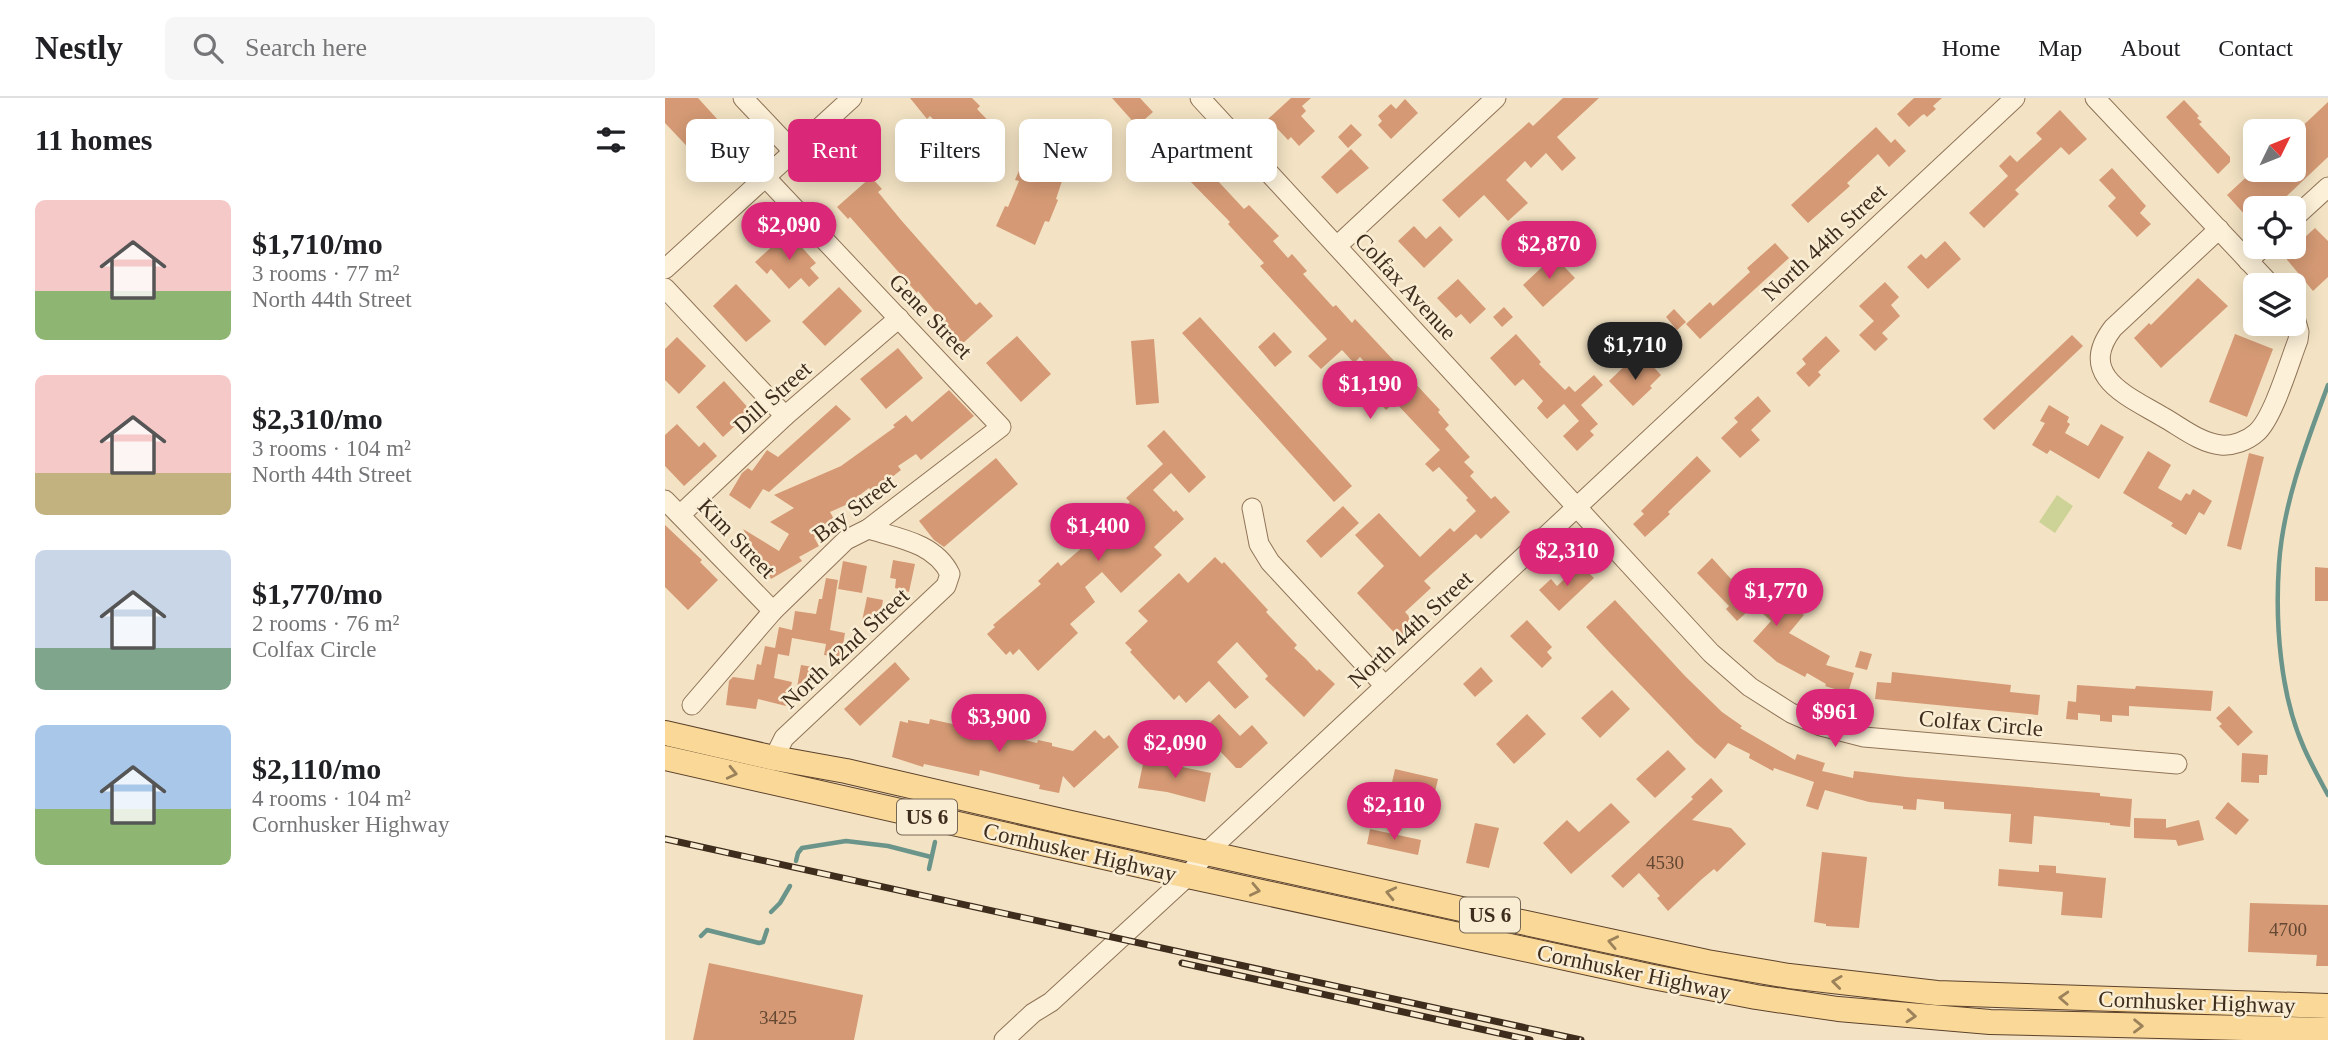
<!DOCTYPE html>
<html lang="en">
<head>
<meta charset="utf-8">
<style>
  :root { --surface:#fff; --page:#f6f6f6; --text:#202124; --muted:#757577; --line:#e0e0e0; --accent:#db2777 }
  body { margin:0; font-family:Georgia,serif; background:var(--page); color:var(--text); height:100vh; display:flex; flex-direction:column; font-size:26px; white-space:nowrap }
  * { box-sizing:border-box; margin:0 }
  p { font-size:23px; color:var(--muted) }
  .icon { flex:none; width:38px; height:38px; fill:none; stroke:currentColor; stroke-width:2; stroke-linecap:round; stroke-linejoin:round }
  .map { position:relative; flex:1; overflow:hidden }
  .side { display:flex; flex-direction:column; background:var(--surface); width:665px }
  .side>* { flex:none }
  .guide { position:absolute; left:21px; top:21px; width:665px; height:63px; display:flex; gap:14px }
  .needle { width:46px; rotate:47deg }
  .tools { position:absolute; left:1578px; top:21px; display:grid; gap:14px }
  .tools a { display:grid; place-items:center; width:63px; height:63px; border-radius:10px; background:var(--surface); box-shadow:0 4px 18px #0003; font-size:35px }
  .price { position:absolute; translate:-50% -60px; padding:0 16px; border-radius:24px; background:var(--accent); color:#fff; font-size:23px; line-height:46px; filter:drop-shadow(0 2px 4px #0008) }
  .price::after { content:''; position:absolute; left:50%; top:42px; width:21px; height:16px; margin-left:-10px; background:inherit; clip-path:polygon(0 0,100% 0,50% 100%) }
  .price.active { background:#222; color:#fff }
  ul { padding:0; list-style:none }
  li { display:flex; align-items:center; gap:21px; height:175px; padding:0 35px }
  li span { display:grid; place-items:center; flex:none; width:196px; height:140px; border-radius:10px; color:#555 }
  li>.icon { margin-inline-start:auto }
  span .icon { width:84px; height:84px; fill:#fffc; stroke-width:1 }
  li b { font-size:30px }
  h2 { display:flex; justify-content:space-between; align-items:center; height:84px; padding:0 35px; font-size:30px }
  .tag { padding:0 24px; border-radius:10px; background:var(--surface); box-shadow:0 4px 18px #0003; font-size:24px; line-height:63px }
  .tag.active { background:var(--accent); color:#fff }
  header { display:flex; align-items:center; gap:42px; box-sizing:border-box; height:98px; padding:0 35px; background:var(--surface); border-bottom:2px solid var(--line) }
  header strong { font-size:33px }
  nav { display:flex; gap:38px; margin-inline-start:auto; font-size:24px }
  .search { width:490px; height:63px; background:var(--page); display:flex; align-items:center; gap:18px; box-sizing:border-box; padding:0 24px; border-radius:10px; color:var(--muted); font-size:26px }
  main { display:flex; flex:1; min-height:0 }
  .map>svg:first-child { display:block }
  .green { fill:#cdd396 }
  .lines { fill:none; stroke-linecap:round; stroke-linejoin:round }
  .stream { stroke:#6b958a; stroke-width:4.5 }
  .building { fill:#d59a75 }
  .minor-casing { stroke:#907458; stroke-width:21 }
  .major-casing { stroke:#5d422c; stroke-width:26 }
  .minor { stroke:#fcf0d8; stroke-width:19 }
  .major { stroke:#f9d898; stroke-width:24 }
  .rail-casing { stroke:#3e2c1d; stroke-width:7 }
  .rail { stroke:#f9edd4; stroke-width:4.5; stroke-dasharray:13; stroke-linecap:butt }
  .oneway { stroke:#9c825a }
  .labels { text-anchor:middle; stroke-width:5; stroke-linejoin:round; paint-order:stroke }
  .number-label { font-size:19px; fill:#644833 }
  .shield { fill:#f9edd4; stroke:#766654; stroke-width:2 }
  .shield-label { font-size:21px; font-weight:bold; fill:#3e2c1d }
  .street-label { font-size:23px; fill:#3e2c1d; stroke:#f9edd4 }
</style>
</head>
<body>
<header>
<strong>Nestly</strong>
<div class="search"><svg class="icon" aria-label="search" viewBox="0 0 24 24"><circle cx="10" cy="10" r="6"/><path d="M15 15l6 6"/></svg>Search here</div>
<nav><a>Home</a><a>Map</a><a>About</a><a>Contact</a></nav>
</header>
<main>
<section class="side">
<h2>11 homes<svg class="icon" aria-label="filters" viewBox="0 0 24 24"><path d="M4 7h16M4 17h16"/><circle cx="9" cy="7" r="2"/><circle cx="15" cy="17" r="2"/></svg></h2>
<ul>
<li><span style="background:linear-gradient(#f6c9c9 65%,#8fb573 0)"><svg class="icon" aria-label="home" viewBox="0 0 24 24"><path d="M3 11l9-7 9 7M6 9v11h12V9"/></svg></span><div><b>$1,710/mo</b><p>3 rooms · 77 m²</p><p>North 44th Street</p></div></li>
<li><span style="background:linear-gradient(#f6c9c9 70%,#c2b280 0)"><svg class="icon" aria-label="home" viewBox="0 0 24 24"><path d="M3 11l9-7 9 7M6 9v11h12V9"/></svg></span><div><b>$2,310/mo</b><p>3 rooms · 104 m²</p><p>North 44th Street</p></div></li>
<li><span style="background:linear-gradient(#c9d6e8 70%,#7fa58c 0)"><svg class="icon" aria-label="home" viewBox="0 0 24 24"><path d="M3 11l9-7 9 7M6 9v11h12V9"/></svg></span><div><b>$1,770/mo</b><p>2 rooms · 76 m²</p><p>Colfax Circle</p></div></li>
<li><span style="background:linear-gradient(#a9c7e8 60%,#8fb573 0)"><svg class="icon" aria-label="home" viewBox="0 0 24 24"><path d="M3 11l9-7 9 7M6 9v11h12V9"/></svg></span><div><b>$2,110/mo</b><p>4 rooms · 104 m²</p><p>Cornhusker Highway</p></div></li>
</ul>
</section>
<div class="map">
<svg width="1663" height="942" viewBox="0 0 1663 942">
  <rect width="100%" height="100%" fill="#f3e3c4"/>
  <!-- green -->
  <polygon class="green" points="1392,397 1408,408 1390,435 1374,424"/>
  <g class="lines">
    <!-- stream -->
    <g class="stream">
      <path d="M1663,287C1642,344 1618,405 1614,466C1610,524 1615,597 1639,650C1646,666 1655,682 1663,697"/>
      <polyline points="131,763 133,755 137,750 181,743 223,748 266,759"/>
      <polyline points="264,771 270,744"/>
      <polyline points="106,814 115,805 125,788"/>
      <polyline points="36,838 42,832 94,845 98,844 102,832"/>
    </g>
  </g>
  <!-- building -->
  <g class="building">
    <polygon points="0,0 33,0 64,34 34,61 0,25"/>
    <polygon points="245,0 307,0 315,8 312,11 331,31 297,58 282,41 285,39 275,28 265,18 262,21"/>
    <polygon points="447,0 475,0 488,14 472,28"/>
    <polygon points="626,0 646,0 637,8 641,13 636,18 650,33 634,48 626,39 623,42 603,21"/>
    <polygon points="898,0 934,0 892,39 911,60 897,73 881,55 866,70 860,63 841,82 863,105 843,123 819,97 794,120 777,102 864,24 868,28"/>
    <polygon points="1249,0 1277,0 1268,8 1271,11 1262,19 1259,16 1256,18 1244,29 1232,16"/>
    <polygon points="740,1 753,15 726,41 713,27 717,23 713,18 726,6 731,11"/>
    <polygon points="1519,2 1534,18 1532,20 1537,24 1534,26 1565,59 1565,64 1553,76 1501,19"/>
    <polygon points="1663,4 1663,59 1609,110 1591,110 1591,129 1562,97 1589,72 1629,72 1641,60 1629,48 1629,36"/>
    <polygon points="1395,12 1422,41 1404,57 1396,49 1350,92 1354,96 1319,130 1304,115 1343,78 1334,68 1345,57 1352,64 1377,41 1371,35"/>
    <polygon points="686,26 697,37 683,50 673,39"/>
    <polygon points="1211,29 1226,45 1230,41 1241,53 1224,69 1213,56 1182,85 1185,88 1143,125 1126,107"/>
    <polygon points="686,51 704,70 672,96 656,79"/>
    <polygon points="359,61 373,66 374,64 400,74 391,101 393,102 384,124 380,123 370,147 331,128 340,108 343,109 349,95 354,83 350,82"/>
    <polygon points="541,66 554,80 552,82 579,111 584,107 614,138 608,143 623,160 627,156 642,173 638,176 668,209 671,207 687,225 690,221 775,312 773,314 784,327 780,331 805,359 799,364 809,374 805,378 826,401 830,398 845,414 816,441 811,436 759,483 766,490 740,514 754,529 738,544 692,495 719,468 690,437 714,415 755,459 785,430 789,434 811,413 801,402 803,400 774,369 768,374 760,366 775,352 730,304 721,312 705,294 717,283 695,259 689,265 677,252 656,271 643,258 662,241 595,168 599,165 563,126 565,124 524,82"/>
    <polygon points="1447,70 1481,108 1475,115 1486,126 1472,139 1443,108 1451,100 1434,82"/>
    <polygon points="206,79 217,91 213,94 236,122 311,207 315,204 328,218 297,246 253,193 252,195 185,119 183,121 172,109"/>
    <polygon points="749,128 761,141 775,128 788,142 759,170 733,143"/>
    <polygon points="1650,130 1663,143 1663,179 1648,193 1619,158"/>
    <polygon points="123,134 151,165 145,170 154,180 144,189 136,180 124,191 106,171 102,176 90,164"/>
    <polygon points="1280,143 1296,161 1263,191 1242,169 1256,156 1261,161"/>
    <polygon points="1110,145 1124,160 1035,241 1021,226 1045,204 1048,208 1085,174 1082,170"/>
    <polygon points="889,158 910,180 878,209 858,187"/>
    <polygon points="1533,180 1563,208 1496,270 1469,240 1484,225 1486,227"/>
    <polygon points="793,181 821,211 805,226 796,216 791,220 772,200"/>
    <polygon points="1220,184 1234,199 1226,207 1235,218 1217,235 1223,241 1210,253 1194,237 1209,223 1194,208"/>
    <polygon points="71,186 106,223 81,244 48,208"/>
    <polygon points="174,189 197,213 160,248 137,224"/>
    <polygon points="839,209 848,219 837,229 828,219"/>
    <polygon points="1009,211 1021,224 1012,232 1001,219"/>
    <polygon points="535,219 687,388 669,404 517,235"/>
    <polygon points="609,234 627,254 610,269 593,249"/>
    <polygon points="851,236 876,264 874,266 900,292 904,288 910,294 929,277 938,287 916,307 933,326 925,333 929,337 912,353 898,338 914,323 899,306 882,321 872,310 878,303 858,281 850,288 825,260"/>
    <polygon points="1570,236 1608,251 1582,319 1544,304"/>
    <polygon points="1407,237 1418,248 1329,332 1318,321"/>
    <polygon points="352,238 386,276 356,304 321,265"/>
    <polygon points="1161,238 1175,253 1153,274 1156,277 1144,289 1131,275 1141,266 1137,261"/>
    <polygon points="12,239 41,268 14,296 0,282 0,251"/>
    <polygon points="489,241 494,305 471,307 466,243"/>
    <polygon points="233,250 258,280 221,311 195,281"/>
    <polygon points="983,263 996,277 985,288 987,290 968,308 944,283 964,264 972,273"/>
    <polygon points="59,283 86,313 58,339 31,309"/>
    <polygon points="284,292 309,318 256,362 251,356 233,368 236,372 208,394 204,390 183,406 165,414 172,426 149,439 154,448 134,459 137,463 106,481 78,431 114,453 124,436 105,424 129,410 109,397 176,368 230,329 228,327 241,317 247,324"/>
    <polygon points="1093,298 1106,313 1086,332 1095,342 1075,360 1056,340 1073,324 1069,320"/>
    <polygon points="171,307 186,321 104,394 98,391 85,411 64,397 77,375 83,370 87,373 102,352 113,359"/>
    <polygon points="1384,307 1404,319 1402,324 1405,326 1400,335 1423,348 1436,326 1459,339 1434,381 1385,352 1382,356 1367,347 1380,325 1375,323"/>
    <polygon points="12,326 34,349 39,344 52,358 19,388 0,368 0,337"/>
    <polygon points="499,332 541,379 524,395 506,375 488,392 509,414 511,412 519,421 489,449 497,457 456,495 437,474 420,489 430,504 405,526 413,535 373,573 354,551 348,557 345,553 341,557 322,536 330,529 328,527 376,486 373,483 393,464 396,468 419,448 416,445 465,404 461,400 498,366 482,348"/>
    <polygon points="1483,353 1506,367 1493,390 1516,403 1521,395 1525,397 1528,391 1547,403 1539,417 1534,414 1521,437 1506,428 1508,425 1458,395"/>
    <polygon points="1584,355 1599,359 1576,452 1562,448"/>
    <polygon points="1032,358 1046,373 1003,414 1005,416 980,439 968,426 979,416 976,413"/>
    <polygon points="331,360 353,386 279,449 269,442 254,423"/>
    <polygon points="678,408 694,425 656,460 641,443"/>
    <polygon points="0,427 37,462 35,464 53,482 23,512 0,489"/>
    <polygon points="550,459 557,466 559,464 603,512 601,514 632,547 629,550 641,561 652,573 654,571 670,586 639,619 600,581 603,578 572,544 552,564 584,599 570,611 544,583 521,605 514,597 509,602 465,554 467,552 460,545 483,523 473,513 514,475 523,485"/>
    <polygon points="1047,460 1066,481 1071,476 1084,489 1089,485 1107,504 1114,496 1139,517 1124,535 1165,558 1161,567 1189,575 1183,595 1160,588 1161,586 1142,575 1140,579 1112,564 1088,543 1106,523 1089,508 1072,523 1061,511 1064,508 1032,475"/>
    <polygon points="228,462 250,466 244,494 230,490 231,481 225,480"/>
    <polygon points="178,463 202,468 197,495 173,491"/>
    <polygon points="915,466 929,480 894,513 874,492 886,481 892,488"/>
    <polygon points="1650,469 1663,470 1663,503 1650,503"/>
    <polygon points="161,480 173,482 165,532 180,535 176,559 159,557 161,546 127,540 124,558 113,556 109,580 127,584 121,608 93,601 91,611 61,607 64,583 68,579 89,582 92,566 96,567 100,548 110,550 114,529 127,532 130,513 151,516 154,501 157,501"/>
    <polygon points="202,499 218,502 214,526 197,523"/>
    <polygon points="950,502 1020,578 1057,614 1077,628 1075,630 1130,662 1132,656 1160,665 1157,673 1188,680 1189,673 1241,679 1435,695 1435,698 1467,701 1465,729 1445,727 1445,725 1369,718 1367,746 1344,744 1346,716 1279,711 1279,704 1252,701 1251,712 1238,711 1238,708 1204,704 1160,692 1153,712 1141,708 1149,684 1109,670 1108,673 1084,660 1085,656 1063,645 1050,661 1031,645 944,554 921,529"/>
    <polygon points="862,522 887,549 882,554 887,560 877,570 845,538"/>
    <polygon points="1195,553 1207,556 1202,572 1190,569"/>
    <polygon points="230,564 245,581 195,628 179,611"/>
    <polygon points="136,567 148,569 144,592 132,589"/>
    <polygon points="816,569 828,583 810,599 798,586"/>
    <polygon points="1227,574 1346,587 1345,594 1375,597 1373,617 1210,601 1212,584 1226,585"/>
    <polygon points="1412,587 1470,591 1471,588 1548,593 1546,613 1464,608 1464,618 1447,617 1447,624 1435,623 1435,617 1413,615 1413,622 1401,621 1403,603 1411,604"/>
    <polygon points="947,592 965,611 935,640 916,620"/>
    <polygon points="1564,608 1588,634 1573,648 1554,628 1557,626 1551,620"/>
    <polygon points="554,616 575,638 587,627 603,645 576,670 571,670 536,633"/>
    <polygon points="862,616 881,636 849,666 831,646"/>
    <polygon points="265,621 319,633 320,630 336,634 335,636 372,645 373,642 387,645 387,648 408,653 430,632 439,641 444,637 454,649 409,690 398,678 394,695 374,691 375,687 315,672 314,678 259,666 258,669 227,659 235,623 243,625 243,622 264,626"/>
    <polygon points="1003,652 1021,671 990,700 971,681"/>
    <polygon points="1577,655 1603,657 1602,677 1594,677 1594,685 1576,684"/>
    <polygon points="479,661 546,675 540,704 502,694 473,690"/>
    <polygon points="730,671 773,681 767,707 755,704 754,707 726,700 724,698"/>
    <polygon points="1046,680 1058,693 1027,722 1066,730 1081,746 1052,774 1049,771 1037,781 1003,813 992,800 995,798 974,775 958,790 946,778 1028,701 1026,699"/>
    <polygon points="1563,704 1584,722 1571,737 1550,720"/>
    <polygon points="946,705 965,724 906,776 878,745 902,722 914,734"/>
    <polygon points="1469,720 1501,721 1501,730 1534,722 1539,742 1513,748 1511,742 1469,740"/>
    <polygon points="810,725 834,730 824,770 801,765"/>
    <polygon points="705,731 756,742 753,757 702,746"/>
    <polygon points="1157,754 1202,759 1194,830 1161,828 1161,826 1149,824"/>
    <polygon points="1374,767 1391,768 1391,775 1441,780 1437,820 1396,817 1398,794 1333,788 1334,771 1374,774"/>
    <polygon points="1585,805 1663,807 1663,868 1651,868 1652,857 1583,854"/>
    <polygon points="44,865 198,897 189,942 28,942"/>
  </g>
  <g class="lines">
    <!-- minor casing -->
    <g class="minor-casing">
      <g id="minor">
        <polyline points="78,0 129,54"/>
        <polyline points="535,0 1046,555 1085,589 1126,615 1156,628 1199,639 1512,666"/>
        <polyline points="1430,0 1606,187"/>
        <polyline points="1629,120 1663,89"/>
        <path d="M1554,131L1448,230C1411,278 1463,298 1498,319C1516,329 1535,345 1556,347C1568,348 1582,343 1591,335C1608,321 1624,265 1633,242L1634,234L1629,216"/>
        <polyline points="672,148 831,0"/>
        <polyline points="1583,163 1598,149"/>
        <polyline points="0,171 187,0"/>
        <polyline points="0,190 120,318"/>
        <polyline points="0,402 108,513"/>
        <polyline points="587,410 594,446 605,464 720,588"/>
        <polyline points="15,417 120,318 234,220"/>
        <polyline points="27,607 108,513 181,442 203,431 336,329 101,80"/>
        <path d="M109,660L119,640L281,488L285,476C270,445 233,440 203,431"/>
        <polyline points="339,942 368,915 386,904 523,778 542,754 584,715 1350,0"/>
      </g>
    </g>
    <!-- major casing -->
    <g class="major-casing">
      <g id="major">
        <polyline points="0,635 109,660 181,673 401,724 819,816 1042,864 1124,878 1272,895 1663,908"/>
        <polyline points="0,660 523,778 983,878 1091,899 1173,911 1325,924 1663,932"/>
      </g>
    </g>
    <!-- minor -->
    <use href="#minor" class="minor"/>
    <!-- major -->
    <use href="#major" class="major"/>
    <!-- rail casing -->
    <g class="rail-casing">
      <g id="rail">
        <polyline points="0,741 916,942"/>
        <polyline points="517,865 865,942"/>
      </g>
    </g>
    <!-- rail -->
    <use href="#rail" class="rail"/>
  </g>
  <!-- one-way arrows -->
  <defs><path id="oneway-chevron" d="M-2-3.5L2.5 0L-2 3.5" fill="none" stroke-width="1.6" stroke-linecap="round" stroke-linejoin="round" transform="scale(1.75)"/></defs>
  <g class="oneway">
    <use href="#oneway-chevron" transform="translate(67 675) rotate(13)"/>
    <use href="#oneway-chevron" transform="translate(590 792) rotate(12)"/>
    <use href="#oneway-chevron" transform="translate(726 795) rotate(-167)"/>
    <use href="#oneway-chevron" transform="translate(948 844) rotate(-168)"/>
    <use href="#oneway-chevron" transform="translate(1172 884) rotate(-173)"/>
    <use href="#oneway-chevron" transform="translate(1399 900) rotate(-177)"/>
    <use href="#oneway-chevron" transform="translate(1246 918) rotate(5)"/>
    <use href="#oneway-chevron" transform="translate(1473 928) rotate(1)"/>
  </g>
  <g class="labels">
    <!-- number labels -->
    <g class="number-label">
      <text x="1000" y="771">4530</text>
      <text x="1623" y="838">4700</text>
      <text x="113" y="926">3425</text>
    </g>
    <!-- shield labels -->
    <g class="shield">
      <rect x="232" y="701.5" width="60" height="35" rx="5"/>
      <rect x="795" y="799.5" width="60" height="35" rx="5"/>
    </g>
    <g class="shield-label">
      <text x="262" y="726">US 6</text>
      <text x="825" y="824">US 6</text>
    </g>
    <!-- street labels -->
    <g class="street-label">
      <text transform="translate(1159 144) rotate(-43)" y="8">North 44th Street</text>
      <text transform="translate(741 188) rotate(47)" y="8">Colfax Avenue</text>
      <text transform="translate(266 218) rotate(46)" y="8">Gene Street</text>
      <text transform="translate(107 299) rotate(-42)" y="8">Dill Street</text>
      <text transform="translate(189 410) rotate(-37)" y="8">Bay Street</text>
      <text transform="translate(72 440) rotate(46)" y="8">Kim Street</text>
      <text transform="translate(745 531) rotate(-43)" y="8">North 44th Street</text>
      <text transform="translate(180 550) rotate(-43)" y="8">North 42nd Street</text>
      <text transform="translate(1316 625) rotate(5)" y="8">Colfax Circle</text>
      <text transform="translate(415 754) rotate(13)" y="8">Cornhusker Highway</text>
      <text transform="translate(969 874) rotate(12)" y="8">Cornhusker Highway</text>
      <text transform="translate(1532 904) rotate(2)" y="8">Cornhusker Highway</text>
    </g>
  </g>
</svg>
<div class="tools">
<a><svg class="needle" viewBox="-14 -14 28 28"><path d="M0-13l5 13h-10z" fill="#e53935"/><path d="M0 13l5-13h-10z" fill="#757577"/></svg></a>
<a><svg class="icon" aria-label="locate" viewBox="0 0 24 24"><circle cx="12" cy="12" r="6"/><path d="M12 2v4M12 18v4M2 12h4M18 12h4"/></svg></a>
<a><svg class="icon" aria-label="layers" viewBox="0 0 24 24"><path d="M12 4l9 5-9 5-9-5zM3 14l9 5 9-5"/></svg></a>
</div>
<b class="price" style="left:124px;top:164px">$2,090</b>
<b class="price" style="left:884px;top:183px">$2,870</b>
<b class="price active" style="left:970px;top:284px">$1,710</b>
<b class="price" style="left:705px;top:323px">$1,190</b>
<b class="price" style="left:433px;top:465px">$1,400</b>
<b class="price" style="left:902px;top:490px">$2,310</b>
<b class="price" style="left:1111px;top:530px">$1,770</b>
<b class="price" style="left:1170px;top:651px">$961</b>
<b class="price" style="left:334px;top:656px">$3,900</b>
<b class="price" style="left:510px;top:682px">$2,090</b>
<b class="price" style="left:729px;top:744px">$2,110</b>
<div class="guide">
<a class="tag">Buy</a>
<a class="tag active">Rent</a>
<a class="tag">Filters</a>
<a class="tag">New</a>
<a class="tag">Apartment</a>
</div>
</div>
</main>
</body>
</html>
